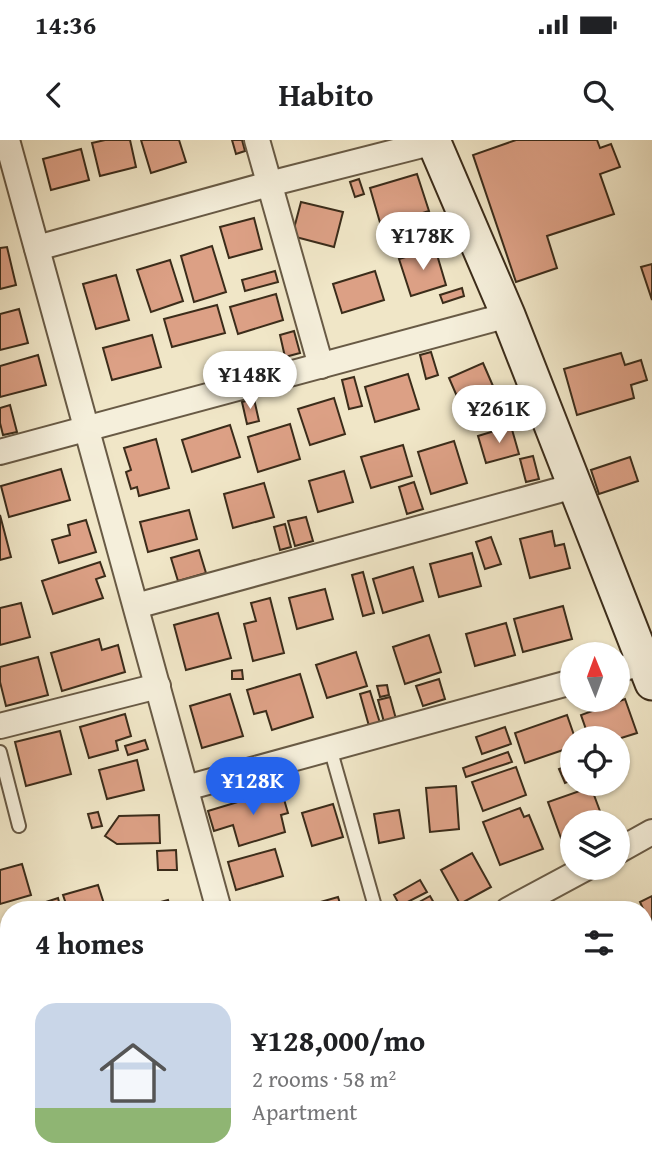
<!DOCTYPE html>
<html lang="en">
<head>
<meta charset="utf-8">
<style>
  :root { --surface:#fff; --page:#f2f2f2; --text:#202124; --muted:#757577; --line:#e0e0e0; --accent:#2563eb }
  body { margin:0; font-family:"Gentium Book Plus",serif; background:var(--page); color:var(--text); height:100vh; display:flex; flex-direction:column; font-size:26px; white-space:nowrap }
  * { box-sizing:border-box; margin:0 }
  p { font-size:23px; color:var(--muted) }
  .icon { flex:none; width:38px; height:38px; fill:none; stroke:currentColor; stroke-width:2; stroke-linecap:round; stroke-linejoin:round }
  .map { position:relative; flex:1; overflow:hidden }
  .drawer { position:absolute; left:0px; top:761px; width:653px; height:275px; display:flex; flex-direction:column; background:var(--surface); border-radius:28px 28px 0 0; box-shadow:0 2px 5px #0004 }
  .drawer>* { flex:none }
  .needle { width:46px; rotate:359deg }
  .buttons { position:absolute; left:560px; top:502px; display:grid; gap:14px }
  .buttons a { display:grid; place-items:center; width:70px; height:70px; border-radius:50%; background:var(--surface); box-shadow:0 2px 5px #0004; font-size:35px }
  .price { position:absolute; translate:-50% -60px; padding:0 16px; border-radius:24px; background:#fff; color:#222; font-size:23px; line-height:46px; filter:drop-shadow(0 2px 4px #0008) }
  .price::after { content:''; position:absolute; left:50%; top:42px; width:21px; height:16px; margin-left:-10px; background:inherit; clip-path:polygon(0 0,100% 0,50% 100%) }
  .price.active { background:var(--accent); color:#fff }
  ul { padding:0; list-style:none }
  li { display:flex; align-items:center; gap:21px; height:175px; padding:0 35px }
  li+li { border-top:2px solid var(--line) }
  li span { display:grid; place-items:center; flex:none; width:196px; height:140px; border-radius:21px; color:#555 }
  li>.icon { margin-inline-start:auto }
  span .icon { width:84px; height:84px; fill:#fffc; stroke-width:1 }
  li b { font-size:30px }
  h2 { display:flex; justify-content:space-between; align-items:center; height:84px; padding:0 35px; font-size:30px }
  .status { display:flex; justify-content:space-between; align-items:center; height:49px; padding:0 35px; background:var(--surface); direction:ltr }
  .status svg { height:19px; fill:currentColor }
  header { display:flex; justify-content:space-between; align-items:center; height:91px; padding:0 35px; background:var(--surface); font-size:32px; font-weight:800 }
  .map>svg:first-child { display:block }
  .building { fill:#dca085; stroke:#3b2c1a; stroke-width:2 }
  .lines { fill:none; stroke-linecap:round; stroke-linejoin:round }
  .lane-casing { stroke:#685a45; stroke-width:16 }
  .street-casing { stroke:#685a45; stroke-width:28 }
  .secondary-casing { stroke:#3b2c1a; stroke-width:37 }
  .lane { stroke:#f5efdb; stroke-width:12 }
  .street { stroke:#f5efdb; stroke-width:24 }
  .secondary { stroke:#f5efdb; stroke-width:33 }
</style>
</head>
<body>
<div class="status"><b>14:36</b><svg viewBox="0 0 49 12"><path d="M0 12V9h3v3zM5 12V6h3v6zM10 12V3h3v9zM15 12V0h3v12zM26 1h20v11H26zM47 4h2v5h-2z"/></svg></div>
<header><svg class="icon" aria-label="back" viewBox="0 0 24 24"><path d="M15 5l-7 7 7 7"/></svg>Habito<svg class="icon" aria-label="search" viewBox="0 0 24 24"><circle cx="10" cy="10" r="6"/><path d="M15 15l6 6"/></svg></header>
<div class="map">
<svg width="652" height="1035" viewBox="0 0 652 1035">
  <rect width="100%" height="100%" fill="#f0e6c7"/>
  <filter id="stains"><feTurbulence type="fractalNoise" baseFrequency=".00286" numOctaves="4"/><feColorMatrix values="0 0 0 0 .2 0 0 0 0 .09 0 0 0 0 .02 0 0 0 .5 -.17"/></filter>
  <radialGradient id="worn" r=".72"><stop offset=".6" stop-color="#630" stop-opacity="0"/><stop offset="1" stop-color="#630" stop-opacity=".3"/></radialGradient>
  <!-- building -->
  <g class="building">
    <polygon points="105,0 130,0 136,27 100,36 92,3"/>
    <polygon points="141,0 179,0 186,22 151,33"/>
    <polygon points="232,0 242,0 245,11 236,14"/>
    <polygon points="516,0 597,0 600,8 611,4 620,27 600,34 614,74 547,96 557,128 516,142 473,15"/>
    <polygon points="81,9 89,40 51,50 43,19"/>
    <polygon points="417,34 429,71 381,86 370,48"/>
    <polygon points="359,39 364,54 355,57 350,42"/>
    <polygon points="301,62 343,72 334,107 292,96"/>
    <polygon points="254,78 262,109 229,118 220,87"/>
    <polygon points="212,106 226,152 194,162 181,116"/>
    <polygon points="7,107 16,145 0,149 0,108"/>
    <polygon points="435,108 446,145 411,156 399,119"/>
    <polygon points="170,120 183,161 151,172 137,130"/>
    <polygon points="652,124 652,160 641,127"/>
    <polygon points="275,131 278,142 245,151 242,140"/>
    <polygon points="375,131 384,160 342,173 333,144"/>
    <polygon points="116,135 129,180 96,189 83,144"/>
    <polygon points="462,148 464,156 443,163 440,155"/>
    <polygon points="276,154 283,180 238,194 230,167"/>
    <polygon points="217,165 225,193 172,207 164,179"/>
    <polygon points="19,169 28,203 0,210 0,174"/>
    <polygon points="294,191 300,213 285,217 280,195"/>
    <polygon points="152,195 161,227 112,240 103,208"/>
    <polygon points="431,212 438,235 426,239 420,215"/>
    <polygon points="621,213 625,225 641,220 647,240 631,245 634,258 577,275 564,229"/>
    <polygon points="38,215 46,245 0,257 0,226"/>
    <polygon points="483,223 503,269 469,284 449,238"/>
    <polygon points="408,234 419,269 375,282 365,247"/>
    <polygon points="354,237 362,266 349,269 342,240"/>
    <polygon points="334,258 345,294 310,305 298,269"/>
    <polygon points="254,259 259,281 247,284 242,262"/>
    <polygon points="10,265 17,292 3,295 0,283 0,268"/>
    <polygon points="290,284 300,319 258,332 248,297"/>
    <polygon points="230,285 240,317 192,332 182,300"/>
    <polygon points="511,286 519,314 486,323 478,296"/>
    <polygon points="156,299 169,348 139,356 137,347 131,349 126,332 131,330 124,308"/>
    <polygon points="454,301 467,343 431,354 418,312"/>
    <polygon points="403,305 412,336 371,348 361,317"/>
    <polygon points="533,316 539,339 526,342 520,319"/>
    <polygon points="630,317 638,341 599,354 591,330"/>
    <polygon points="61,329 70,360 9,377 1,346"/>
    <polygon points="344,331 353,362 318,372 309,341"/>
    <polygon points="414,342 423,369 407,374 399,347"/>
    <polygon points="264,343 274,377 233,388 224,354"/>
    <polygon points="189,370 197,399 148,412 140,382"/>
    <polygon points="0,375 11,417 0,420"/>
    <polygon points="306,377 313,401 295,406 288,381"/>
    <polygon points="86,380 96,412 59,423 52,400 70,395 68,385"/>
    <polygon points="285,384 291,407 280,410 274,387"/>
    <polygon points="552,391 555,406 564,404 570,428 530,438 520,399"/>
    <polygon points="491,397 501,424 485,429 476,402"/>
    <polygon points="199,410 206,433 178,441 171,418"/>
    <polygon points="472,413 481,446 439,457 430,424"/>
    <polygon points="100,422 105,436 96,439 103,458 53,474 42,441"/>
    <polygon points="413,427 423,461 383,473 373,439"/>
    <polygon points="363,432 374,473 363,476 352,435"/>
    <polygon points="325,449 333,479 297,489 289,458"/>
    <polygon points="270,458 284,513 253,521 244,484 256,481 251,463"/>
    <polygon points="21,463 30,497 0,505 0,468"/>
    <polygon points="563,466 572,499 523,512 514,479"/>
    <polygon points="218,473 231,518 186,530 174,485"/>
    <polygon points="506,483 515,515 475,526 466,494"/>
    <polygon points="429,495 441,532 405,544 393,507"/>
    <polygon points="99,499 102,510 118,505 125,532 62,551 51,513"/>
    <polygon points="356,512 367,546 327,558 316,525"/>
    <polygon points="38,517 48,555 6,566 0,542 0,527"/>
    <polygon points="242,530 243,539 232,539 232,531"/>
    <polygon points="300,534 313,577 272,590 266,571 254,574 247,550"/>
    <polygon points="439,539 445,559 423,566 416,546"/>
    <polygon points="387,545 389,555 380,557 377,546"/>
    <polygon points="370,551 380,583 369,586 360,554"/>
    <polygon points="230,554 243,596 202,608 190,566"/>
    <polygon points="390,557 396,579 384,582 378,560"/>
    <polygon points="625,559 637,593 618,599 589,598 581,575"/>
    <polygon points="125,574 131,596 116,601 118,610 89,618 80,587"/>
    <polygon points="567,575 575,598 572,598 572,607 525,623 515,593"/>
    <polygon points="505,587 511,604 482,614 476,597"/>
    <polygon points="60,591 71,634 26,646 15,602"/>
    <polygon points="145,600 148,609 128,615 125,606"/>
    <polygon points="508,612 512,622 466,637 463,628"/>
    <polygon points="137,620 144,650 107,659 99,630"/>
    <polygon points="572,624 572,640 565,643 559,629"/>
    <polygon points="516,627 526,655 483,671 472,642"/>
    <polygon points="456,646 459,689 430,692 426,648"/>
    <polygon points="591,647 604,682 572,682 572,695 561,698 548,662"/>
    <polygon points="281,649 288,673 281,675 285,692 239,706 233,685 214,691 208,671"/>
    <polygon points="333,664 343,697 312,706 302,673"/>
    <polygon points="520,668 524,677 529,675 543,709 500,725 483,682"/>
    <polygon points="399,670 404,698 379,703 374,674"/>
    <polygon points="98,672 102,686 92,688 88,674"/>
    <polygon points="159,675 160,703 117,704 105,696 119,676"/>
    <polygon points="275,709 283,736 236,750 228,722"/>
    <polygon points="176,710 177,730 158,730 157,711"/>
    <polygon points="472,713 491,747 460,764 441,730"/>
    <polygon points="22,724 31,755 0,764 0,730"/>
    <polygon points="420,740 427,752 400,766 394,755"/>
    <polygon points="98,745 106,770 68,770 63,755"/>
    <polygon points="430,756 438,770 405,770"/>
    <polygon points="652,756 652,789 640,762"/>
    <polygon points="338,757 342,770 311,770 310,765"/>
    <polygon points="58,758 61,770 48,770 46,762"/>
    <polygon points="168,760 171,770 131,770"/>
    <polygon points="652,853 652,896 649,889 644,891 644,856"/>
    <polygon points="9,929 9,951 0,933"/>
    <polygon points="9,1024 9,1027 42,1027 45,1035 0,1035 0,1028"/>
    <polygon points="77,1027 113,1027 116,1035 80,1035"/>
    <polygon points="215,1027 247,1027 250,1035 218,1035"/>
    <polygon points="307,1027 316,1027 319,1035 289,1035"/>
    <polygon points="348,1027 389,1027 392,1035 351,1035"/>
    <polygon points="426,1027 458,1027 459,1029 447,1035 429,1035"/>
    <polygon points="597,1027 627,1027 630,1035 588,1035 587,1032"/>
  </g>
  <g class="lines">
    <!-- lane casing -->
    <g class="lane-casing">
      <g id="lane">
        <polyline points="330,608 376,770"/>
        <polyline points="0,612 19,686"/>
        <polyline points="335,1027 339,1035"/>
        <polyline points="481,1027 484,1035"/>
      </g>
    </g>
    <!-- street casing -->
    <g class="street-casing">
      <g id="street">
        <polyline points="7,0 219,770"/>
        <polyline points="257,0 321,226"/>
        <polyline points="37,108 269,44 434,2"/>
        <polyline points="0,312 508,175"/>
        <polyline points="136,466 574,346"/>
        <polyline points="618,530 644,522"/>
        <polyline points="0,586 158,546"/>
        <polyline points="186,648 572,542"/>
        <polyline points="618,711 652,692"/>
        <polyline points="508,770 586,728"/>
        <polyline points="0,877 9,878"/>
        <polyline points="644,973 652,969"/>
        <polyline points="0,995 9,992"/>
        <polyline points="52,1027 55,1035"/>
        <polyline points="193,1027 196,1035"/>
        <polyline points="517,1035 533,1027"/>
      </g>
    </g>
    <!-- secondary casing -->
    <g class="secondary-casing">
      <polyline id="secondary" points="433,0 508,175 652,543"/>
    </g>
    <!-- lane -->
    <use href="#lane" class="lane"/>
    <!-- street -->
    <use href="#street" class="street"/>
    <!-- secondary -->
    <use href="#secondary" class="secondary"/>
  </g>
  <rect width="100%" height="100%" filter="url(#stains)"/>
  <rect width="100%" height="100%" fill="url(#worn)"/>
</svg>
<div class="buttons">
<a><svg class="needle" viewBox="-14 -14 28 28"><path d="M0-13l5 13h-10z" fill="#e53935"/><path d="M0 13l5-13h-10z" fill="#757577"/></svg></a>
<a><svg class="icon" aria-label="locate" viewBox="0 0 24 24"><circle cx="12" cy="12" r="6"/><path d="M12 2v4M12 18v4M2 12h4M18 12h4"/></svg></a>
<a><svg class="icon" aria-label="layers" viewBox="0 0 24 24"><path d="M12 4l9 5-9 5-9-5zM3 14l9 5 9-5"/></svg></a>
</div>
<b class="price" style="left:423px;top:132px">¥178K</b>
<b class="price" style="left:250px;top:271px">¥148K</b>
<b class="price" style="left:499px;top:305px">¥261K</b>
<b class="price active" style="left:253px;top:677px">¥128K</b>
<section class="drawer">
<h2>4 homes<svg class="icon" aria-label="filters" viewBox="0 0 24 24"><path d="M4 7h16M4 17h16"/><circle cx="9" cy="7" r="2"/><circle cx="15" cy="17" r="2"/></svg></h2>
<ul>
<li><span style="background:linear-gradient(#c9d6e8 75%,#8fb573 0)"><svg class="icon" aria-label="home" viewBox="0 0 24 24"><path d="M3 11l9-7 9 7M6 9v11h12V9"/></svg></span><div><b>¥128,000/mo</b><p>2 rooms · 58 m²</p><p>Apartment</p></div></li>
</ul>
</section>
</div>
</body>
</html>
